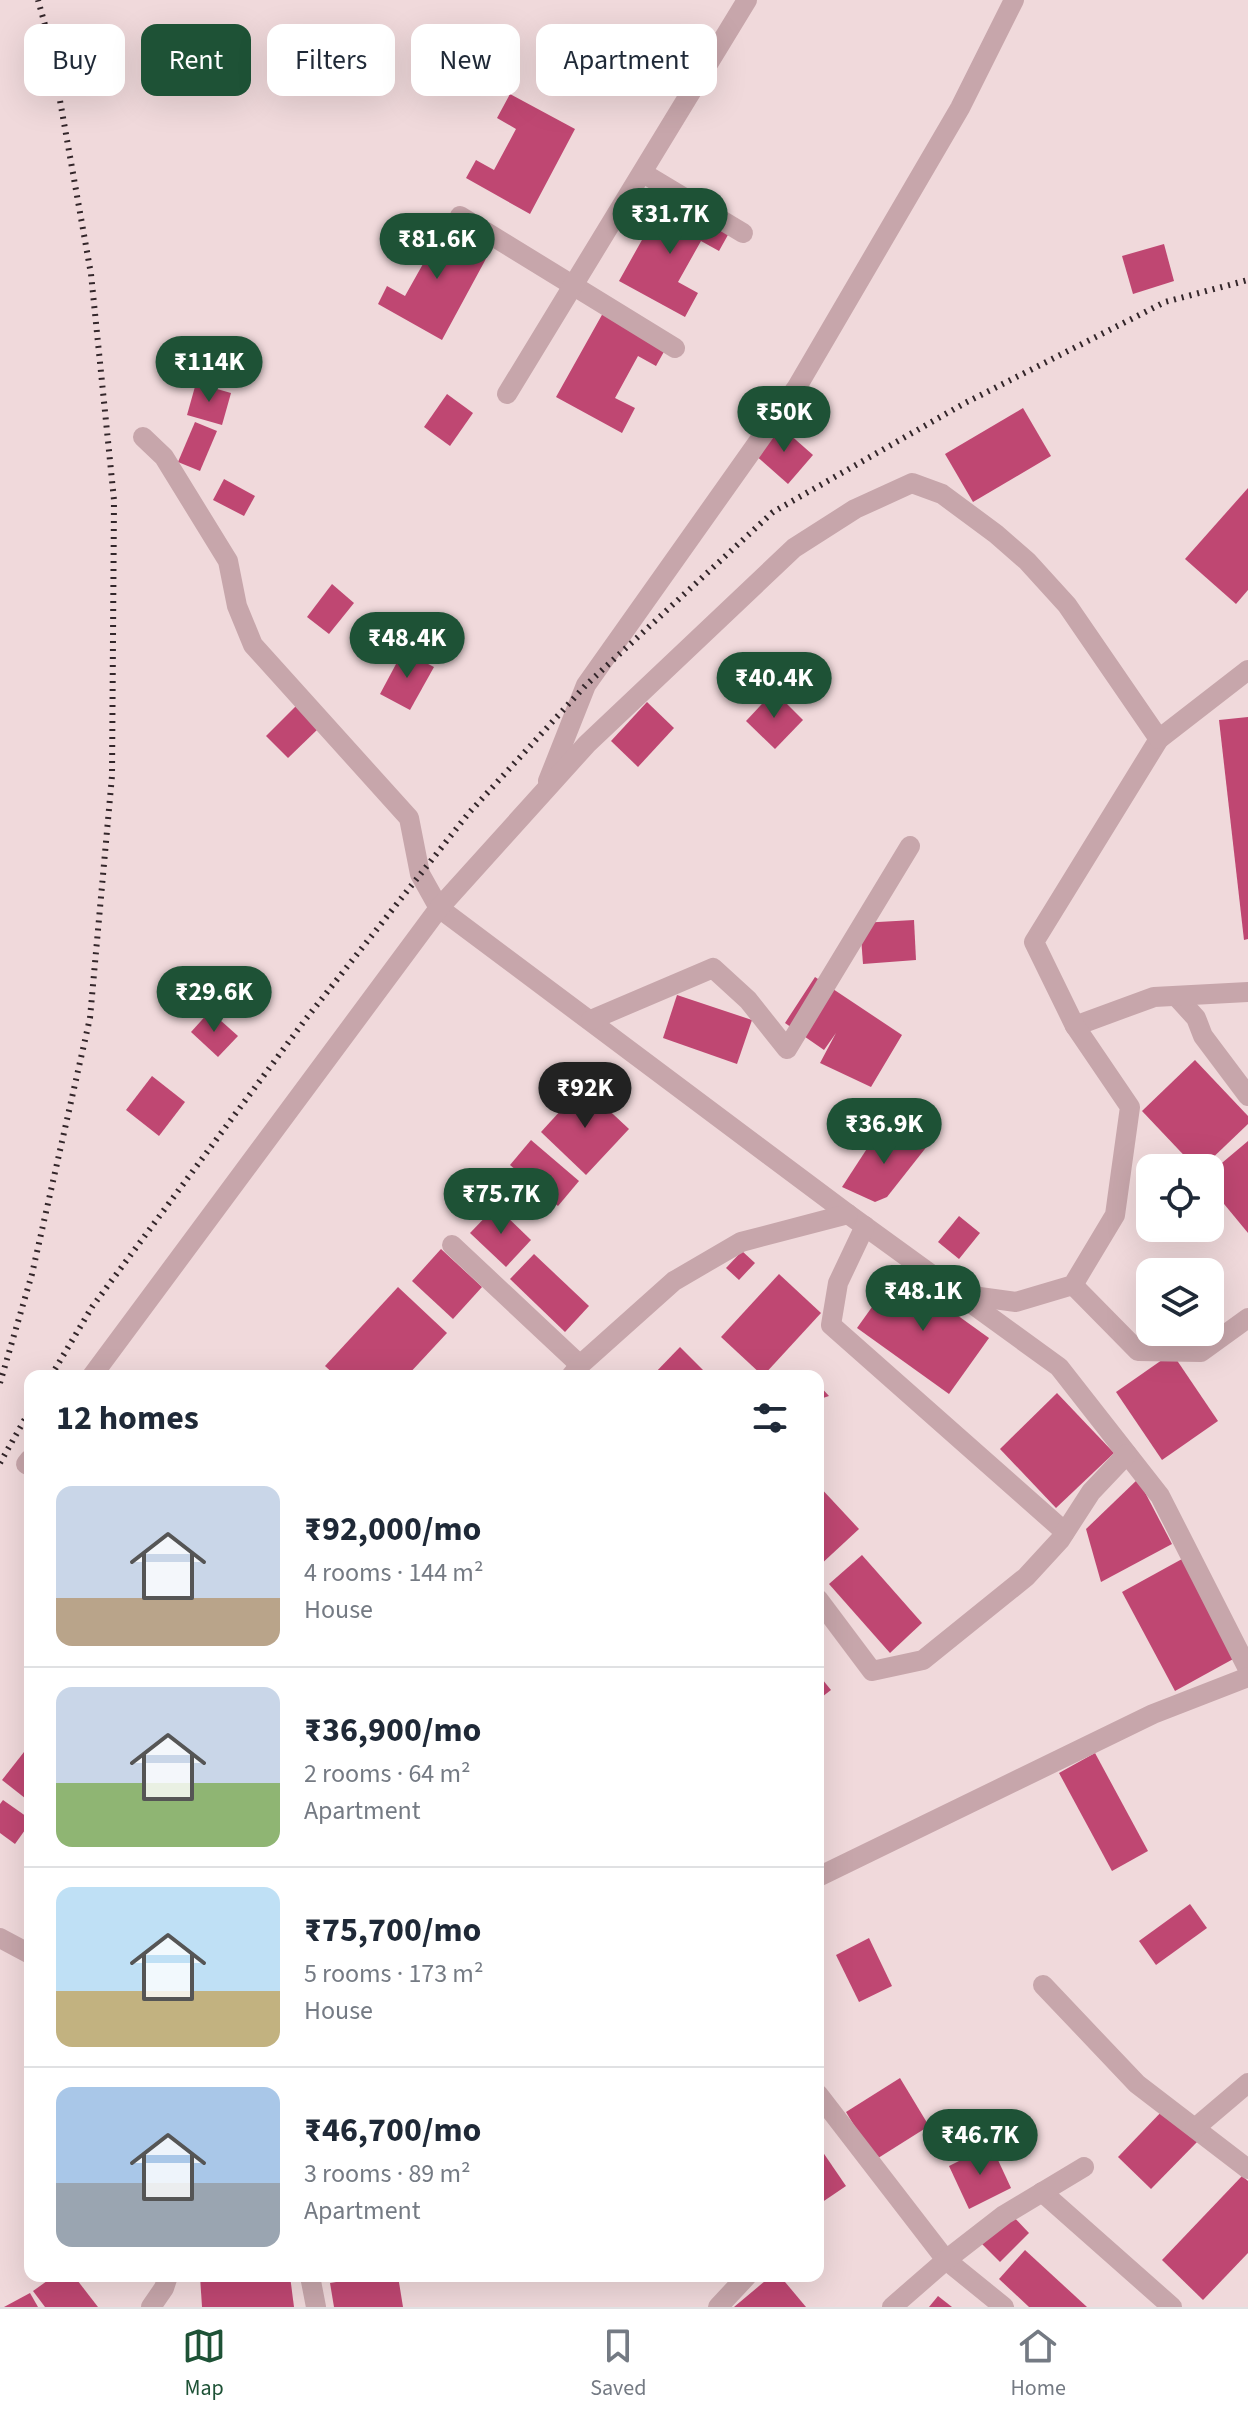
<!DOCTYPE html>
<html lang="en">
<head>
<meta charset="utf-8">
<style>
  :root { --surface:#fff; --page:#f6f6f7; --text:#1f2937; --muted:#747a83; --line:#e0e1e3; --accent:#1e5236 }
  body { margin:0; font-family:"Source Sans 3",sans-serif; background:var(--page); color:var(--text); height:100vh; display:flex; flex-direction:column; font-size:30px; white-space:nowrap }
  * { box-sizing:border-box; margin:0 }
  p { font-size:26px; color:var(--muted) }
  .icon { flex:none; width:44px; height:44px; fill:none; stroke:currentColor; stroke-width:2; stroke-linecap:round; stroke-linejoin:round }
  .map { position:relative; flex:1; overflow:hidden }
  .drawer { position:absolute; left:24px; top:1370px; width:800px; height:912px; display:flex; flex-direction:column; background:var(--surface); border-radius:16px; box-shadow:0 8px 32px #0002 }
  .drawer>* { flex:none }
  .top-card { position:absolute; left:24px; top:24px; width:800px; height:72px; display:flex; gap:16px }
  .fabs { position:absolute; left:1136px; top:1154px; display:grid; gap:16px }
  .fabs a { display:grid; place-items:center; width:88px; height:88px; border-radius:16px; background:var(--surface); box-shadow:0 8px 32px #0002; font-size:40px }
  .price { position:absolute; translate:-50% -68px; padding:0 18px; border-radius:28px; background:var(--accent); color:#fff; font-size:26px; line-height:52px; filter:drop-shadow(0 2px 4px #0008) }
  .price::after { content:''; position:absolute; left:50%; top:48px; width:24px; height:18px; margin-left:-12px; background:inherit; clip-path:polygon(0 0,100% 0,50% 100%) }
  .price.active { background:#222; color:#fff }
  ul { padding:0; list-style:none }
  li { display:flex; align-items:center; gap:24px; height:200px; padding:0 32px }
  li+li { border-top:2px solid var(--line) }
  li span { display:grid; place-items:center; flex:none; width:224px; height:160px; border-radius:16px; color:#555 }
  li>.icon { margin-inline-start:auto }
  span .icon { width:96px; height:96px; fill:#fffc; stroke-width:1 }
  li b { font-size:34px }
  h2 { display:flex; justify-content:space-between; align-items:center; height:96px; padding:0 32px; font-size:34px }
  .pill { padding:0 28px; border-radius:16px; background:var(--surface); box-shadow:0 8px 32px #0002; font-size:28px; line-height:72px }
  .pill.active { background:var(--accent); color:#fff }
  .dock { display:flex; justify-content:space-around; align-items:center; height:112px; border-top:2px solid var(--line); background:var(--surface); font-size:22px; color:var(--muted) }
  .dock a { display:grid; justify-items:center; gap:4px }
  .dock .active { color:var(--accent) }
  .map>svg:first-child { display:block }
  .building { fill:#bf4772 }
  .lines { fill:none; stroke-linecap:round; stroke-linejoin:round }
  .minor { stroke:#c7a6ab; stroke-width:20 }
  .rail { stroke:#33262a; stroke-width:6; stroke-dasharray:2 6; stroke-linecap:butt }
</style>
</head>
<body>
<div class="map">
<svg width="1248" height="2307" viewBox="0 0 1248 2307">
  <rect width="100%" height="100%" fill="#f0d9db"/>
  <!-- building -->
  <g class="building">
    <polygon points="510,94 575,129 530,214 466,178 476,160 494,170 516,129 497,118"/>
    <polygon points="666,197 729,233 719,251 701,241 678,282 698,293 685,317 619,281"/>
    <polygon points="422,220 488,255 442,340 378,304 387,286 405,296 428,255 408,244"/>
    <polygon points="1164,244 1174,281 1133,294 1122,256"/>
    <polygon points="603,313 666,348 656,366 638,356 615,398 635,408 622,433 556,397"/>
    <polygon points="196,383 231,393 222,425 187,415"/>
    <polygon points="447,394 473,413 450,446 424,427"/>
    <polygon points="1023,408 1051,456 973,502 945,454"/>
    <polygon points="195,422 217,431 200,471 178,462"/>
    <polygon points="779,425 813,455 788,484 754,454"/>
    <polygon points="224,479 255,496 244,516 213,500"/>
    <polygon points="1248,488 1248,590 1236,604 1185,559"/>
    <polygon points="332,584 354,603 329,634 307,617"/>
    <polygon points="403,651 434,667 410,710 380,694"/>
    <polygon points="774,691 803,720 775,749 746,721"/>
    <polygon points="647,702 674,728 638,767 611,741"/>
    <polygon points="297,705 319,728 288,758 266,736"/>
    <polygon points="1248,717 1248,939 1244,940 1219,720"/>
    <polygon points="914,920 916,960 863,964 860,923"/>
    <polygon points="815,977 902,1035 871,1087 820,1063 836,1033 824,1050 785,1023"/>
    <polygon points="677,995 752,1020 737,1064 663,1038"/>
    <polygon points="210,1011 238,1036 218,1057 191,1032"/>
    <polygon points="1195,1060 1248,1116 1248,1124 1202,1168 1196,1168 1142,1111"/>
    <polygon points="152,1076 185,1102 159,1136 126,1110"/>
    <polygon points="583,1086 629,1129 586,1175 541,1132"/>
    <polygon points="910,1132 928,1145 887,1197 875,1202 842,1187 870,1144"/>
    <polygon points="531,1140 579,1181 558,1206 510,1165"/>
    <polygon points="1248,1141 1248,1233 1210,1187 1210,1173"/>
    <polygon points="496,1206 531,1240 506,1267 470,1233"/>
    <polygon points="959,1216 980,1233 959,1259 938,1242"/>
    <polygon points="441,1249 482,1287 453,1319 412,1281"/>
    <polygon points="742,1251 755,1263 739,1280 726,1268"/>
    <polygon points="534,1254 589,1306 565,1332 510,1279"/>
    <polygon points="897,1272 989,1338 949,1394 857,1328"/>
    <polygon points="779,1274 821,1313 763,1376 721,1337"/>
    <polygon points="398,1287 447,1333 407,1376 336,1376 325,1366"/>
    <polygon points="680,1347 709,1376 652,1376"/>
    <polygon points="1172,1353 1218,1421 1162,1460 1116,1392"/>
    <polygon points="818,1384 829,1396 820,1399 822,1403 818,1407"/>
    <polygon points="1057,1393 1114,1453 1056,1508 1000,1449"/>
    <polygon points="1138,1479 1172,1544 1101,1582 1086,1529"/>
    <polygon points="818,1485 859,1529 818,1567"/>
    <polygon points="862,1555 922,1623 890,1653 829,1584"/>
    <polygon points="1182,1559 1235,1658 1175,1691 1122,1592"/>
    <polygon points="818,1674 831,1690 818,1700"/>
    <polygon points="24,1752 30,1757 30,1802 2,1780"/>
    <polygon points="1095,1753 1148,1851 1112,1871 1059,1773"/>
    <polygon points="3,1800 30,1819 30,1823 15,1844 0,1833 0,1804"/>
    <polygon points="1190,1904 1207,1928 1156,1965 1139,1941"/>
    <polygon points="869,1938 892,1986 859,2002 836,1955"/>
    <polygon points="900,2078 929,2126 875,2160 846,2112"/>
    <polygon points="1165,2108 1198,2141 1151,2189 1118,2157"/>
    <polygon points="818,2145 846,2186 818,2205"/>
    <polygon points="991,2145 1011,2188 969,2209 949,2166"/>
    <polygon points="1242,2176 1248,2181 1248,2253 1203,2300 1162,2260"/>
    <polygon points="1011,2214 1029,2233 1000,2262 982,2244"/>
    <polygon points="1025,2250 1087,2307 1029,2307 999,2279"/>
    <polygon points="54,2276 74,2276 98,2307 45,2307 33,2291"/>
    <polygon points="200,2276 290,2276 294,2307 202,2307"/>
    <polygon points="373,2276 398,2276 403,2307 334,2307 330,2283"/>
    <polygon points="771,2276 780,2276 806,2307 734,2307"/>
    <polygon points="30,2293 38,2307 4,2307"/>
    <polygon points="938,2296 952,2307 929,2307"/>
  </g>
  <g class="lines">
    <!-- minor -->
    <g class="minor">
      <polyline points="643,173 743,233"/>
      <polyline points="460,216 675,348"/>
      <polyline points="507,394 747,0"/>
      <polyline points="143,437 164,457 228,561 237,606 253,645 409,818 420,874 439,908 848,1214 1059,1367 1160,1496 1248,1669"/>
      <polyline points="548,781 586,685 797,387 960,108 1014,0"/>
      <polyline points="1176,996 1196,1018 1203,1036 1248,1096"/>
      <polyline points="591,1020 713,968 748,1000 787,1049 910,846"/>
      <polyline points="1075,1026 1154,997 1248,992"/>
      <polyline points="865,1226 838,1283 831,1325 1065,1532"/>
      <polyline points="452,1245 580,1365"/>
      <polyline points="1073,1285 1138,1351 1201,1352 1248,1318"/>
      <polyline points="965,1295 1016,1302 1073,1285 1115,1215 1130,1107 1075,1026 1034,942 1159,739"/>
      <polyline points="92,1376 439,908 587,744 794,548 855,509 912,483 942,494 996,534 1027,561 1067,605 1159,739 1248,670"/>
      <polyline points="571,1376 580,1365 674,1281 741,1242 848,1214"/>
      <polyline points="30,1459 26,1464 30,1466"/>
      <polyline points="818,1599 872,1671 923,1660 1026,1577 1060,1540 1091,1492 1127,1454"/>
      <polyline points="818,1877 1153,1714 1248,1677"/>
      <polyline points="0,1938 30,1954"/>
      <polyline points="1043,1985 1137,2084 1248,2169"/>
      <polyline points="818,2094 946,2260 1004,2307"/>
      <polyline points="1195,2128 1248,2083"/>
      <polyline points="1042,2192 1172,2307"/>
      <polyline points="310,2276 316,2307"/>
      <polyline points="151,2307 164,2288 168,2276"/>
      <polyline points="718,2307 747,2276"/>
      <polyline points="892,2307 946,2260 1004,2215 1084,2167"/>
    </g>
    <!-- rail -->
    <g class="rail">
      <polyline points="51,1376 92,1307 305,1020 468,814 586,685 773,512 965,403 1165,302 1248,280"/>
      <polyline points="0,1383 32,1274 90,1018 112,776 114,500 91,274 49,39 38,0"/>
      <polyline points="0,1463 30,1410"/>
    </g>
  </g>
</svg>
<div class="fabs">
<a><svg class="icon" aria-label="locate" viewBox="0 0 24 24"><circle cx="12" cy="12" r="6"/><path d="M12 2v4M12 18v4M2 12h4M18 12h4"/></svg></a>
<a><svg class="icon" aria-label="layers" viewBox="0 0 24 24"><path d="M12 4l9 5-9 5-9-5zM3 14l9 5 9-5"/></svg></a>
</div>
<b class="price" style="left:670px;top:256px">₹31.7K</b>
<b class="price" style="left:437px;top:281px">₹81.6K</b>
<b class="price" style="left:209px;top:404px">₹114K</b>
<b class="price" style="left:784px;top:454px">₹50K</b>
<b class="price" style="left:407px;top:680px">₹48.4K</b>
<b class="price" style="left:774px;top:720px">₹40.4K</b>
<b class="price" style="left:214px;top:1034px">₹29.6K</b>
<b class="price active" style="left:585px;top:1130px">₹92K</b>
<b class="price" style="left:884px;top:1166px">₹36.9K</b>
<b class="price" style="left:501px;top:1236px">₹75.7K</b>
<b class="price" style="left:923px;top:1333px">₹48.1K</b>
<b class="price" style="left:980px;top:2177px">₹46.7K</b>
<div class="top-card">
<a class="pill">Buy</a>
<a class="pill active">Rent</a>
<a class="pill">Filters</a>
<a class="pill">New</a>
<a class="pill">Apartment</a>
</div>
<section class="drawer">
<h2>12 homes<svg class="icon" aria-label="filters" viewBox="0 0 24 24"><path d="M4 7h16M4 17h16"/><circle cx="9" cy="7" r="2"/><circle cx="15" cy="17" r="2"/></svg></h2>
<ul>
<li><span style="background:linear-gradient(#c9d6e8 70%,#b9a48a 0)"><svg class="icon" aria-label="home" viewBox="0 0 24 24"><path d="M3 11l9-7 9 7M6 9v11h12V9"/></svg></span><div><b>₹92,000/mo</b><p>4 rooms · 144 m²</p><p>House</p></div></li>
<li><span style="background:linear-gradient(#c9d6e8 60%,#8fb573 0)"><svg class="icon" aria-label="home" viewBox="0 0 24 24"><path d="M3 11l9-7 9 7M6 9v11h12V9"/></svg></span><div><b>₹36,900/mo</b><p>2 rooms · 64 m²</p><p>Apartment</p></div></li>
<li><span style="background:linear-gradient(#bfe0f5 65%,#c2b280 0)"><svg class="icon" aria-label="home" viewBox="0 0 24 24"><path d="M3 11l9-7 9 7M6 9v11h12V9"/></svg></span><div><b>₹75,700/mo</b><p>5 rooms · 173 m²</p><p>House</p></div></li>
<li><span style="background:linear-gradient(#a9c7e8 60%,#9aa5b1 0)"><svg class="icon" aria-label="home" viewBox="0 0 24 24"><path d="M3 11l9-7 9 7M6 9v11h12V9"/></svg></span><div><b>₹46,700/mo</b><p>3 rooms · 89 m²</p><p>Apartment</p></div></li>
</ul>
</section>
</div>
<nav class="dock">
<a class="active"><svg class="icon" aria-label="map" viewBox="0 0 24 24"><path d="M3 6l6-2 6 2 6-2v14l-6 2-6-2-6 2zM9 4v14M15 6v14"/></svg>Map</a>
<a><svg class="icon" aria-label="saved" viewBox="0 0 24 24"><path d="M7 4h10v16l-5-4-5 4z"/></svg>Saved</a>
<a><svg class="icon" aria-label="home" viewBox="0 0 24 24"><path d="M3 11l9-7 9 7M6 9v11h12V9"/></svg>Home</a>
</nav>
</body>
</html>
